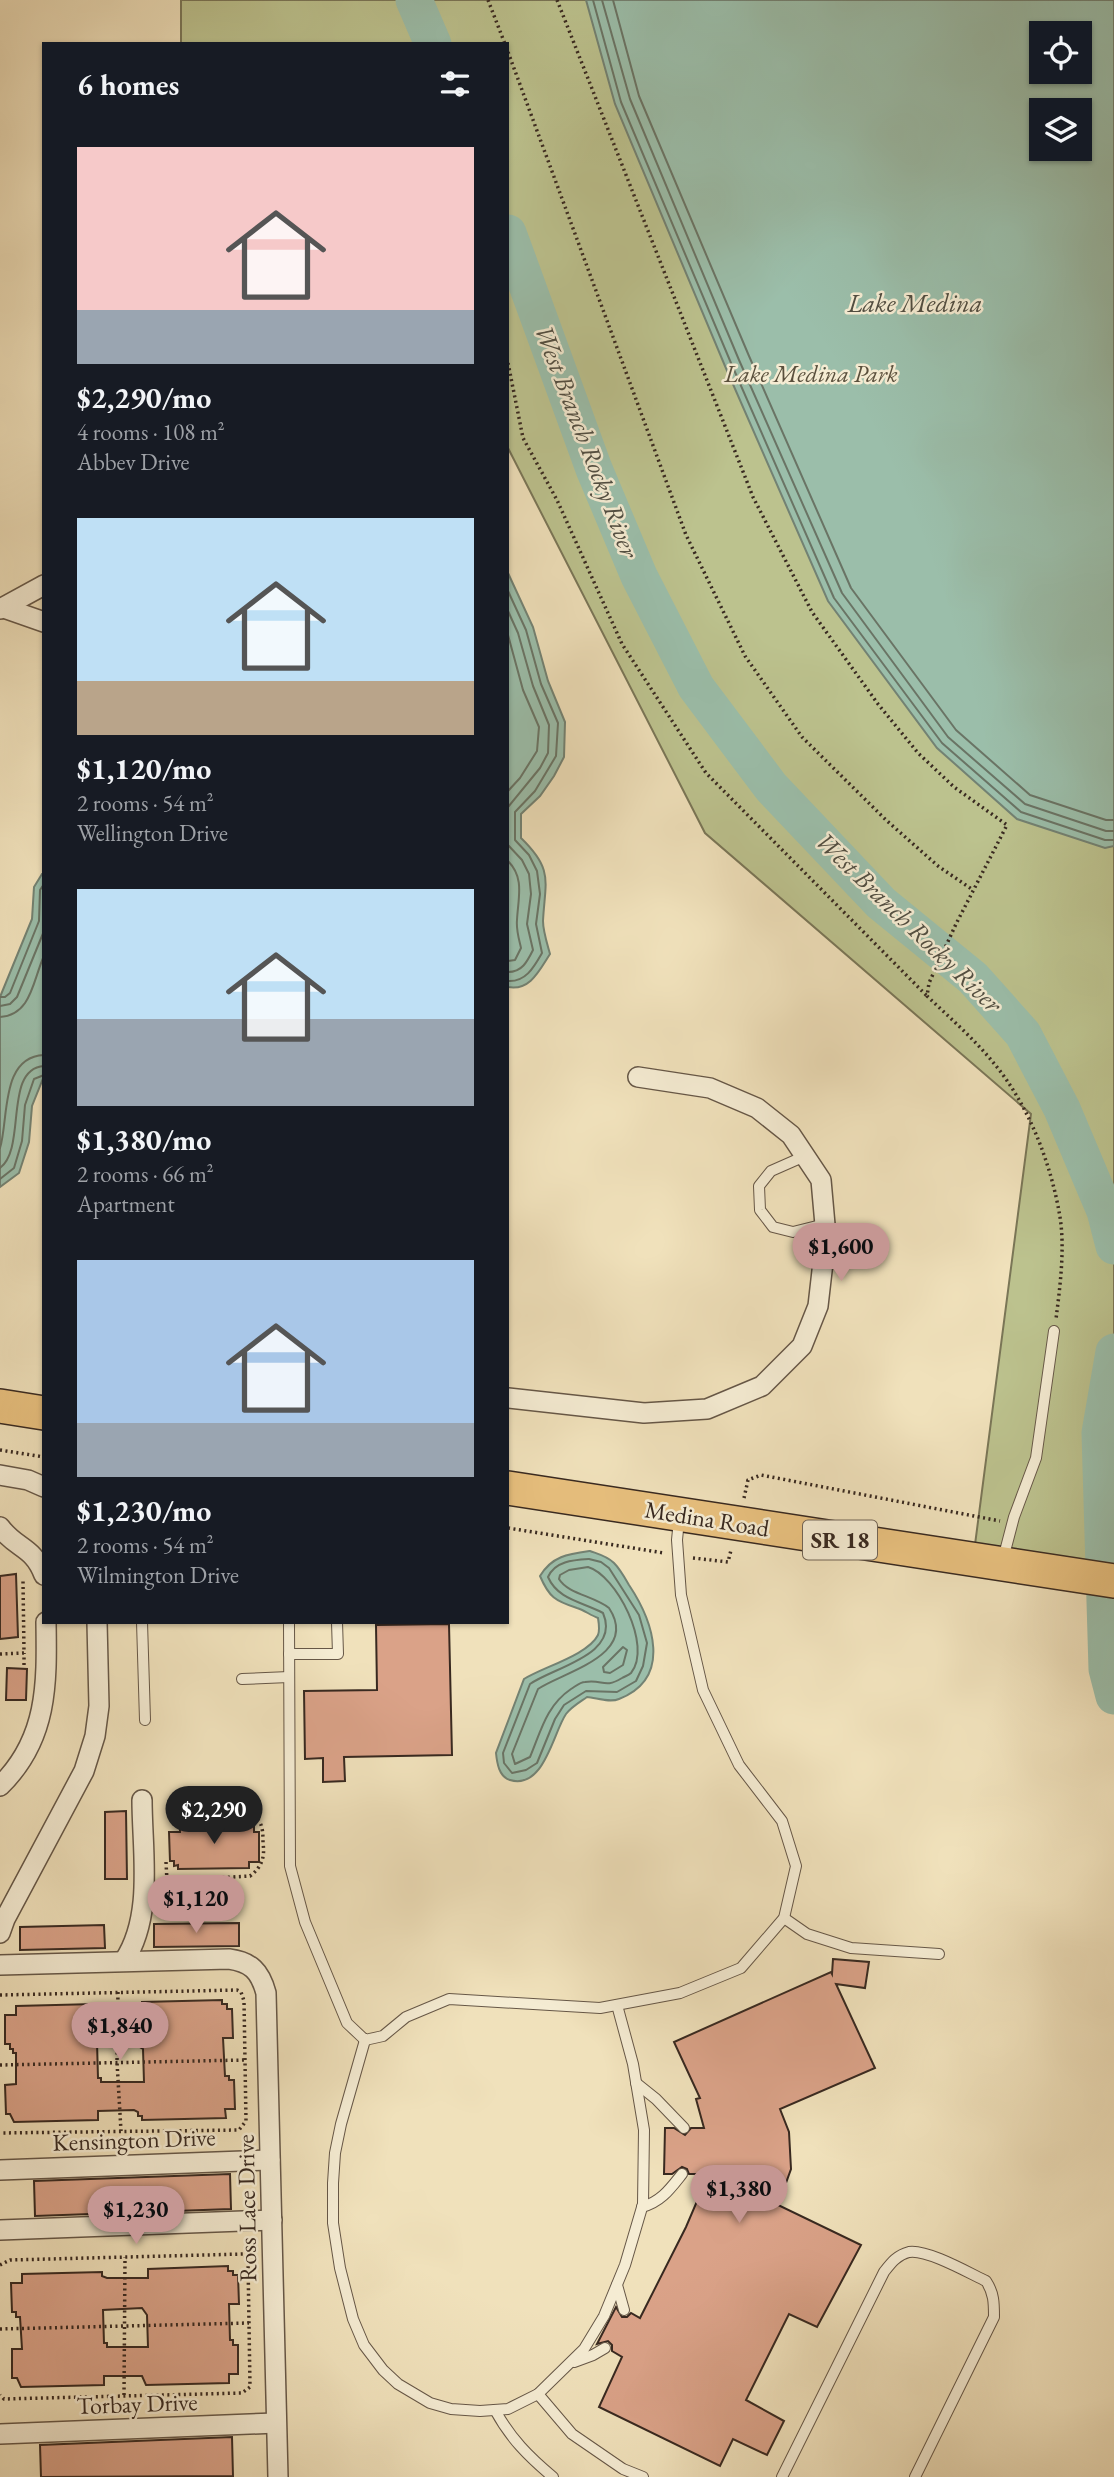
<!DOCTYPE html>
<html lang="en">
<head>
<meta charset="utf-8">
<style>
  :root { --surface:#171b24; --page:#242831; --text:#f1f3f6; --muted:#9ea1a6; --accent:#c59692 }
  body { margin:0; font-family:"EB Garamond",serif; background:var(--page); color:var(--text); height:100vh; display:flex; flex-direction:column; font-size:26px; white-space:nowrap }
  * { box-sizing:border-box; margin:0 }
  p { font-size:23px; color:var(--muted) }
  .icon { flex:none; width:38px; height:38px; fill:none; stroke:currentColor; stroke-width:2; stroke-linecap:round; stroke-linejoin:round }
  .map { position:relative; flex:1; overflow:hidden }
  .side { position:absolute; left:42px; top:42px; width:467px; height:1582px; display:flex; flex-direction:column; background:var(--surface); border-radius:0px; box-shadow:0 2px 5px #0004 }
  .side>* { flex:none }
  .controls { position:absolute; left:1029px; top:21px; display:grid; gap:14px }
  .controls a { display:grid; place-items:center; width:63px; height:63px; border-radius:0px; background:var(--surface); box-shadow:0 2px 5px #0004; font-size:35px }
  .price { position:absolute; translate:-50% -60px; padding:0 16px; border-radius:24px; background:var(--accent); color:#111; font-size:23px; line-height:46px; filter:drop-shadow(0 2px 4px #0008) }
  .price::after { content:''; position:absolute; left:50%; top:42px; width:21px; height:16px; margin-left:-10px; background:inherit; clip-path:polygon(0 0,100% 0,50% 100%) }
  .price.on { background:#222; color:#fff }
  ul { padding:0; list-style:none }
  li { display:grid; align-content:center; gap:14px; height:371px; padding:0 35px }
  li span { display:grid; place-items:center; height:217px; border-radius:0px; color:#555 }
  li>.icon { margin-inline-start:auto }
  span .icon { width:126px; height:126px; fill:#fffc; stroke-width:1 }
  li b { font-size:30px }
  h2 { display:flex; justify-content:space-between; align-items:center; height:84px; padding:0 35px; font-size:30px }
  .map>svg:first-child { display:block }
  .green { fill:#bcc28e; stroke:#7a7657; stroke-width:2; fill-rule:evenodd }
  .water { fill:#9bbeaa; stroke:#738273; stroke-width:2; fill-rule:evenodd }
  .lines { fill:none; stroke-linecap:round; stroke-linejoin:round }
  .shore { stroke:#6a7465; stroke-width:2 }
  .river { stroke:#9bbeaa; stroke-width:37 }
  .building { fill:#daa288; stroke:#382920; stroke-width:2; fill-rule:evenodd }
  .service-casing { stroke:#665747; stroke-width:12 }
  .minor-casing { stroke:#665747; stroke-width:22 }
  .trunk-casing { stroke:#382920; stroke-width:36 }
  .path { stroke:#382920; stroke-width:3.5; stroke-dasharray:2 3.5; stroke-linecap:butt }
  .service { stroke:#f5ecd3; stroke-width:10 }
  .minor { stroke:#f5ecd3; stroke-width:19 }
  .trunk { stroke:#e8c07e; stroke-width:33 }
  .labels { text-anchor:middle; stroke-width:5; stroke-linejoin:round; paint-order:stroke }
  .shield { fill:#f5ecd3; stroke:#716456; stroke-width:2 }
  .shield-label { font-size:23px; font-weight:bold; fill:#382920 }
  .park-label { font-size:24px; font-style:italic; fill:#594f3c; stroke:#f5ecd3 }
  .street-label { font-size:24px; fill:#382920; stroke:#f5ecd3 }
  .water-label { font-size:26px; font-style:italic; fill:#514e42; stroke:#f5ecd3 }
</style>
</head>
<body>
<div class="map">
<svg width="1114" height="2477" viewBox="0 0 1114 2477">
  <rect width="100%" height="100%" fill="#f0e1bb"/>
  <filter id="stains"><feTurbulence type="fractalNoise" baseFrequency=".00286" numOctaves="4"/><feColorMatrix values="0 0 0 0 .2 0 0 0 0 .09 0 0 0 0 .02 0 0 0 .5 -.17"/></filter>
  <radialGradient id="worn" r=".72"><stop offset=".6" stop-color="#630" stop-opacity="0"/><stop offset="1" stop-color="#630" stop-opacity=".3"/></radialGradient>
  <!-- green -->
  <path class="green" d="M181,0H1114V1581L973,1560L1031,1114L705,833L508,448V44H181ZM1041,33H1080V72H1041ZM1041,110H1080V149H1041Z"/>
  <!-- water -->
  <g class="water">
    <path d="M586,0H1114V846L1105,848L1017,819L937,748L828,601L725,366L615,104ZM1080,33V72H1041V33ZM1080,110V149H1041V110Z"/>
    <path d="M508,573L533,627L548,681L565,722L564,757L554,776L540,796L521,814V838C554,870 545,881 543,921C543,931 547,943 550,954C539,971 530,991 508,987Z"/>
    <polygon points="42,874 44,874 44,1076 32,1106 29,1142 19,1173 0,1187 0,997 32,919 34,887"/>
    <path d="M590,1551C598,1554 607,1556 614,1563C620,1569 625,1578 629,1585C653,1621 673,1678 619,1699C610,1703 597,1698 587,1697C580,1702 571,1707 566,1714C553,1733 544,1790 510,1780C499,1777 497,1763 496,1753L524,1679C543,1667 588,1655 598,1635C600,1630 599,1624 598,1618C590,1615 584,1610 577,1608C555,1601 549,1597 540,1576C552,1556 568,1554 590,1551Z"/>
  </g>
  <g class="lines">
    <!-- shore -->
    <g class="shore">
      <polyline points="593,0 621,102 731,363 834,598 942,743 1021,812 1105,840 1114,840"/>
      <polyline points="602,0 630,99 739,360 842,593 948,737 1025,804 1106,831 1114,831"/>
      <polyline points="613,0 639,96 749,356 851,588 956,730 1030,795 1106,820 1114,820"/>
      <path d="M508,591L526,630L541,684L558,723L556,756L535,791L515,812V840L529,855L537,871L540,894L536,924L542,953C534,967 526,982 508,981"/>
      <polyline points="508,611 518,633 533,686 549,725 548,753 540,768 508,807"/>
      <polyline points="508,635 523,690 539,727 537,751 520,778 508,791"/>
      <path d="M508,845L522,860L529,874L531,894L527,924L533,950C527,962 522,972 508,972"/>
      <path d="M508,861C525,878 518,898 517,920C516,930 519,939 521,948L515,960L508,961"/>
      <polyline points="0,997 5,997 10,993 39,921 40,890 44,884"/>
      <polyline points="0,1006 10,1004 17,997 44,931"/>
      <path d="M0,1017C32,1015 33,979 44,956"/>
      <path d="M0,1148C9,1119 0,1057 44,1055"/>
      <path d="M0,1168C27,1148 3,1069 44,1066"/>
      <polyline points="0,1179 14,1168 22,1141 25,1105 34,1079 44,1075"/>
      <path d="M589,1559L601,1562L609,1568L639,1615L647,1643L643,1666L636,1681L617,1692L586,1691L564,1705L555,1719L537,1763L526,1770L512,1773L504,1763L503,1753L530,1684C554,1667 621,1655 603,1613C583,1602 558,1600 548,1577C555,1561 573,1560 589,1559Z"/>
      <path d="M588,1567C616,1575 653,1646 631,1673C628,1676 625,1676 622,1678C604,1689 603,1679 585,1682C580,1682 576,1686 571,1689C546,1706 541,1731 530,1757L515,1764L512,1754L538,1689C563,1672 640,1655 609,1608C594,1596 568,1594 559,1579L560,1575L569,1570Z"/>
      <polygon points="623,1647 627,1650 623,1665 610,1673 604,1672 603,1667"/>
    </g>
    <!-- river -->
    <g class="river">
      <polyline points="414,0 433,44"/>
      <polyline points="508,233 594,469 639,576 696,687 771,787 881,903 973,978 1023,1034 1062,1109 1105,1211 1114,1246"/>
      <polyline points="1114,1352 1100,1433 1107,1669 1114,1696"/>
    </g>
  </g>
  <!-- building -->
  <g class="building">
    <polygon points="16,1574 18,1637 0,1639 0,1576"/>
    <polygon points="449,1624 452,1755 344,1757 345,1781 323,1782 323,1758 305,1759 304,1691 377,1690 376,1625"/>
    <polygon points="7,1668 27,1669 26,1700 6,1700"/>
    <polygon points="126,1811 127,1879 105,1879 105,1812"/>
    <polygon points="247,1822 247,1826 254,1826 254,1832 259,1832 259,1862 249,1862 249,1868 178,1869 178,1865 174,1866 174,1861 170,1861 169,1832 180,1832 180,1823"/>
    <polygon points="239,1923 239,1946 154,1947 154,1924"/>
    <polygon points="104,1925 105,1948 20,1950 20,1927"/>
    <polygon points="833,1959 869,1962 865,1988 836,1984 875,2068 780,2109 789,2132 791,2169 778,2205 861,2245 817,2327 789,2314 746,2400 784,2421 767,2455 733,2439 720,2466 599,2407 622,2357 612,2351 612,2345 608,2341 597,2344 616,2307 622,2317 627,2317 631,2313 640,2318 686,2227 698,2199 705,2174 689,2174 687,2169 682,2167 672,2174 664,2174 665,2128 674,2128 685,2135 691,2128 704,2128 696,2099 700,2098 674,2042 831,1972 832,1974"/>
    <path d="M222,2000V2004H227V2009H232L233,2038H223L225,2076H229V2080H234L235,2109H225L226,2118L142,2120V2116H138V2112L134,2110L98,2111V2120L14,2122L10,2114H6L5,2085L16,2084V2053H13V2049H10V2044H5V2015H16V2006L95,2004V2008H100L101,2013H131L142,2011V2002ZM136,2041V2045L143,2049L144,2082H101V2078H98L97,2042Z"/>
    <polygon points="230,2174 231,2209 35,2216 34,2181"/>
    <path d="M228,2266V2271H233V2275H238L239,2304H229L230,2340H233V2345H238V2374H229V2383L146,2385L142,2376H104V2385L21,2387L17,2378H12V2349H22L20,2317H16V2312H12L11,2283H22V2274L102,2272V2276L107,2278H148V2269ZM142,2308L147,2315L148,2347H107V2343H104L103,2310Z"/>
    <polygon points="232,2437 233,2476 41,2477 40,2445"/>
  </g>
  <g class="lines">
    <!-- service casing -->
    <g class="service-casing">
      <g id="service">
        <polyline points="805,1156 771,1171 759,1186 760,1210 773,1227 793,1232 825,1224"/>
        <polyline points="1003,1559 1014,1517 1036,1458 1054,1331"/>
        <polyline points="142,1622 145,1720"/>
        <polyline points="289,1622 290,1866 305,1922 347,2023 365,2040 383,2036 406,2017 449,1999 600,2008 680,1993 741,1968 784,1918 796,1866 782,1821 739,1765 703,1690 681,1595 677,1540 679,1520"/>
        <polyline points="289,1654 338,1654 337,1622"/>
        <polyline points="242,1679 289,1677"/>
        <polyline points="784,1918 807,1934 851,1948 939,1954"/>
        <polyline points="365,2040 341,2124 335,2153 333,2183 333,2223 340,2268 353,2319 364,2345 383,2370 398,2384 430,2403 451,2409 480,2411 508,2409 538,2394 584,2349 604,2316 625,2265 643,2204 644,2130 633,2064 617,2005"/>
        <polyline points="636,2083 656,2099 684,2128"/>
        <path d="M642,2207C661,2202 670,2189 682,2174"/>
        <polyline points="617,2285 624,2310"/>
        <polyline points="574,2362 593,2355 605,2348"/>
        <polyline points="538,2394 572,2434 623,2469 643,2477"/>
        <path d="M495,2410C510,2438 529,2457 553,2477"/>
        <path d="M782,2477L884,2272C891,2263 897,2255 909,2252C927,2249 969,2273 986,2281C994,2293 994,2303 994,2317L915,2477"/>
      </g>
    </g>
    <!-- minor casing -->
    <g class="minor-casing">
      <g id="minor">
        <polyline points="4,608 44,622"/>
        <polyline points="0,609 44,585"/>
        <polyline points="508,1398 644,1413 707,1409 762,1386 802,1346 818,1306 826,1236 821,1180 791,1135 757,1108 710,1088 638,1077"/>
        <polyline points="0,1475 28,1480 44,1487"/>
        <path d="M0,1527C16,1549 33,1546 44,1575"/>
        <path d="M0,1786C48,1739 47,1684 46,1622"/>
        <polyline points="0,1933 5,1919 84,1771 95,1736 99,1706 97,1622"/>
        <path d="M124,1961C154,1916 142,1851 142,1800"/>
        <path d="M0,1965L229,1959C251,1962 260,1971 266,1993L278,2477"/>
        <polyline points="0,2170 270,2160"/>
        <polyline points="0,2230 272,2220"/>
        <polyline points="0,2434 276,2423"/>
      </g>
    </g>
    <!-- trunk casing -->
    <g class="trunk-casing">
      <g id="trunk">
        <polyline points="0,1406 44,1413"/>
        <polyline points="508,1488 1114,1581"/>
      </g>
    </g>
    <!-- path -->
    <g class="path">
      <polyline points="488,0 505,44"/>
      <path d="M557,0L753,497L812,612L878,704L918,753L954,787L1007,825L956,924L929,983L927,996C949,1017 973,1038 992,1061C1028,1103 1051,1163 1060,1217C1065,1249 1060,1287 1056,1319"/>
      <polyline points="508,52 686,535 745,656 802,737 886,820 938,866 973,890"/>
      <polyline points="508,363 523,438 557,500 622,644 706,773 927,996"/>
      <polyline points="0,1450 44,1457"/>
      <polyline points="744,1498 748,1480 761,1475 1000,1521"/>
      <polyline points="508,1528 664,1553"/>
      <polyline points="693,1558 728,1562 731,1550"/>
      <polyline points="0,1654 24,1653 23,1581"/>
      <polyline points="24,1665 24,1653"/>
      <polyline points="166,1862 167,1881"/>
      <path d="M162,1881L250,1876C262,1867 265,1857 263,1843C263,1835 263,1827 259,1821C247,1804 198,1811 178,1812"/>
      <polyline points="118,1992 117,2062 121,2131"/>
      <polyline points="0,1995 237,1990 241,1992 244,2001 246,2121 239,2130 0,2133"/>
      <polyline points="0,2065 245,2060"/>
      <polyline points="0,2265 10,2260 244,2254 248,2261 250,2387 242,2393 4,2399 0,2395"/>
      <polyline points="0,2329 249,2323"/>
      <polyline points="124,2395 125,2257"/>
    </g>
    <!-- service -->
    <use href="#service" class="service"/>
    <!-- minor -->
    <use href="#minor" class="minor"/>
    <!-- trunk -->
    <use href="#trunk" class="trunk"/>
  </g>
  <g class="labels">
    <!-- shield labels -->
    <rect class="shield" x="803" y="1520.5" width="74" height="39" rx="5"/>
    <g class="shield-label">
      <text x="840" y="1548">SR 18</text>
    </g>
    <!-- park labels -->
    <g class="park-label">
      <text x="811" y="382">Lake Medina Park</text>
    </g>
    <!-- street labels -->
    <g class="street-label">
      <text transform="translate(707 1519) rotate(9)" y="8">Medina Road</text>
      <text transform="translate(134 2140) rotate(-2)" y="8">Kensington Drive</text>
      <text transform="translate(247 2208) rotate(-91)" y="8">Ross Lace Drive</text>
      <text transform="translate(137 2404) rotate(-2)" y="8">Torbay Drive</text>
    </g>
    <!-- water labels -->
    <g class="water-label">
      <text x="915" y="312">Lake Medina</text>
      <text transform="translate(587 441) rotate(69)" y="9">West Branch Rocky River</text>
      <text transform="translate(909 922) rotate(44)" y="9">West Branch Rocky River</text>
    </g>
  </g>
  <rect width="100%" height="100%" filter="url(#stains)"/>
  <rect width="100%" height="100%" fill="url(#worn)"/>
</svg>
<div class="controls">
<a><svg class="icon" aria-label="locate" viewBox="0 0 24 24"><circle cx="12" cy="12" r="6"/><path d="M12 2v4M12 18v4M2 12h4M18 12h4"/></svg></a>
<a><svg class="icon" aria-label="layers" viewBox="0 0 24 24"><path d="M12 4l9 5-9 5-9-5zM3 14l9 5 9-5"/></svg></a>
</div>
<b class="price" style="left:841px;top:1283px">$1,600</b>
<b class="price on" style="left:214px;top:1846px">$2,290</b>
<b class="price" style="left:196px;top:1935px">$1,120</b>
<b class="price" style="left:120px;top:2062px">$1,840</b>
<b class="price" style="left:739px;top:2225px">$1,380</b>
<b class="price" style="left:136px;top:2246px">$1,230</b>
<section class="side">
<h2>6 homes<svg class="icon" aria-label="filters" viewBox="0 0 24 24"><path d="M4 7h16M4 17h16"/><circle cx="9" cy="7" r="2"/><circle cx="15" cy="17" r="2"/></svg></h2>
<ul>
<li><span style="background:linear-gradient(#f6c9c9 75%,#9aa5b1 0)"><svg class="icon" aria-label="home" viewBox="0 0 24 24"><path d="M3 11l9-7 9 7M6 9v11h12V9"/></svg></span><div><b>$2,290/mo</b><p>4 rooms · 108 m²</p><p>Abbev Drive</p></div></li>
<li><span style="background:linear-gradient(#bfe0f5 75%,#b9a48a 0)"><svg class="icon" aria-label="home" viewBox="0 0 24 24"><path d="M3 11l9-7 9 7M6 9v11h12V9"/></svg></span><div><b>$1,120/mo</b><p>2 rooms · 54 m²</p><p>Wellington Drive</p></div></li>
<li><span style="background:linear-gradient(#bfe0f5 60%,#9aa5b1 0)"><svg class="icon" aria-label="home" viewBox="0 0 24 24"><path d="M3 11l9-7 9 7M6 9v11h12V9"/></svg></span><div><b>$1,380/mo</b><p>2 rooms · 66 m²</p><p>Apartment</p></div></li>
<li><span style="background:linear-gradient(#a9c7e8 75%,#9aa5b1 0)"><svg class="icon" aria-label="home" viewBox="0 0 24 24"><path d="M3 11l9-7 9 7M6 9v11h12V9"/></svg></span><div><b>$1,230/mo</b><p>2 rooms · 54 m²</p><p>Wilmington Drive</p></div></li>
</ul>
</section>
</div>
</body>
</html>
